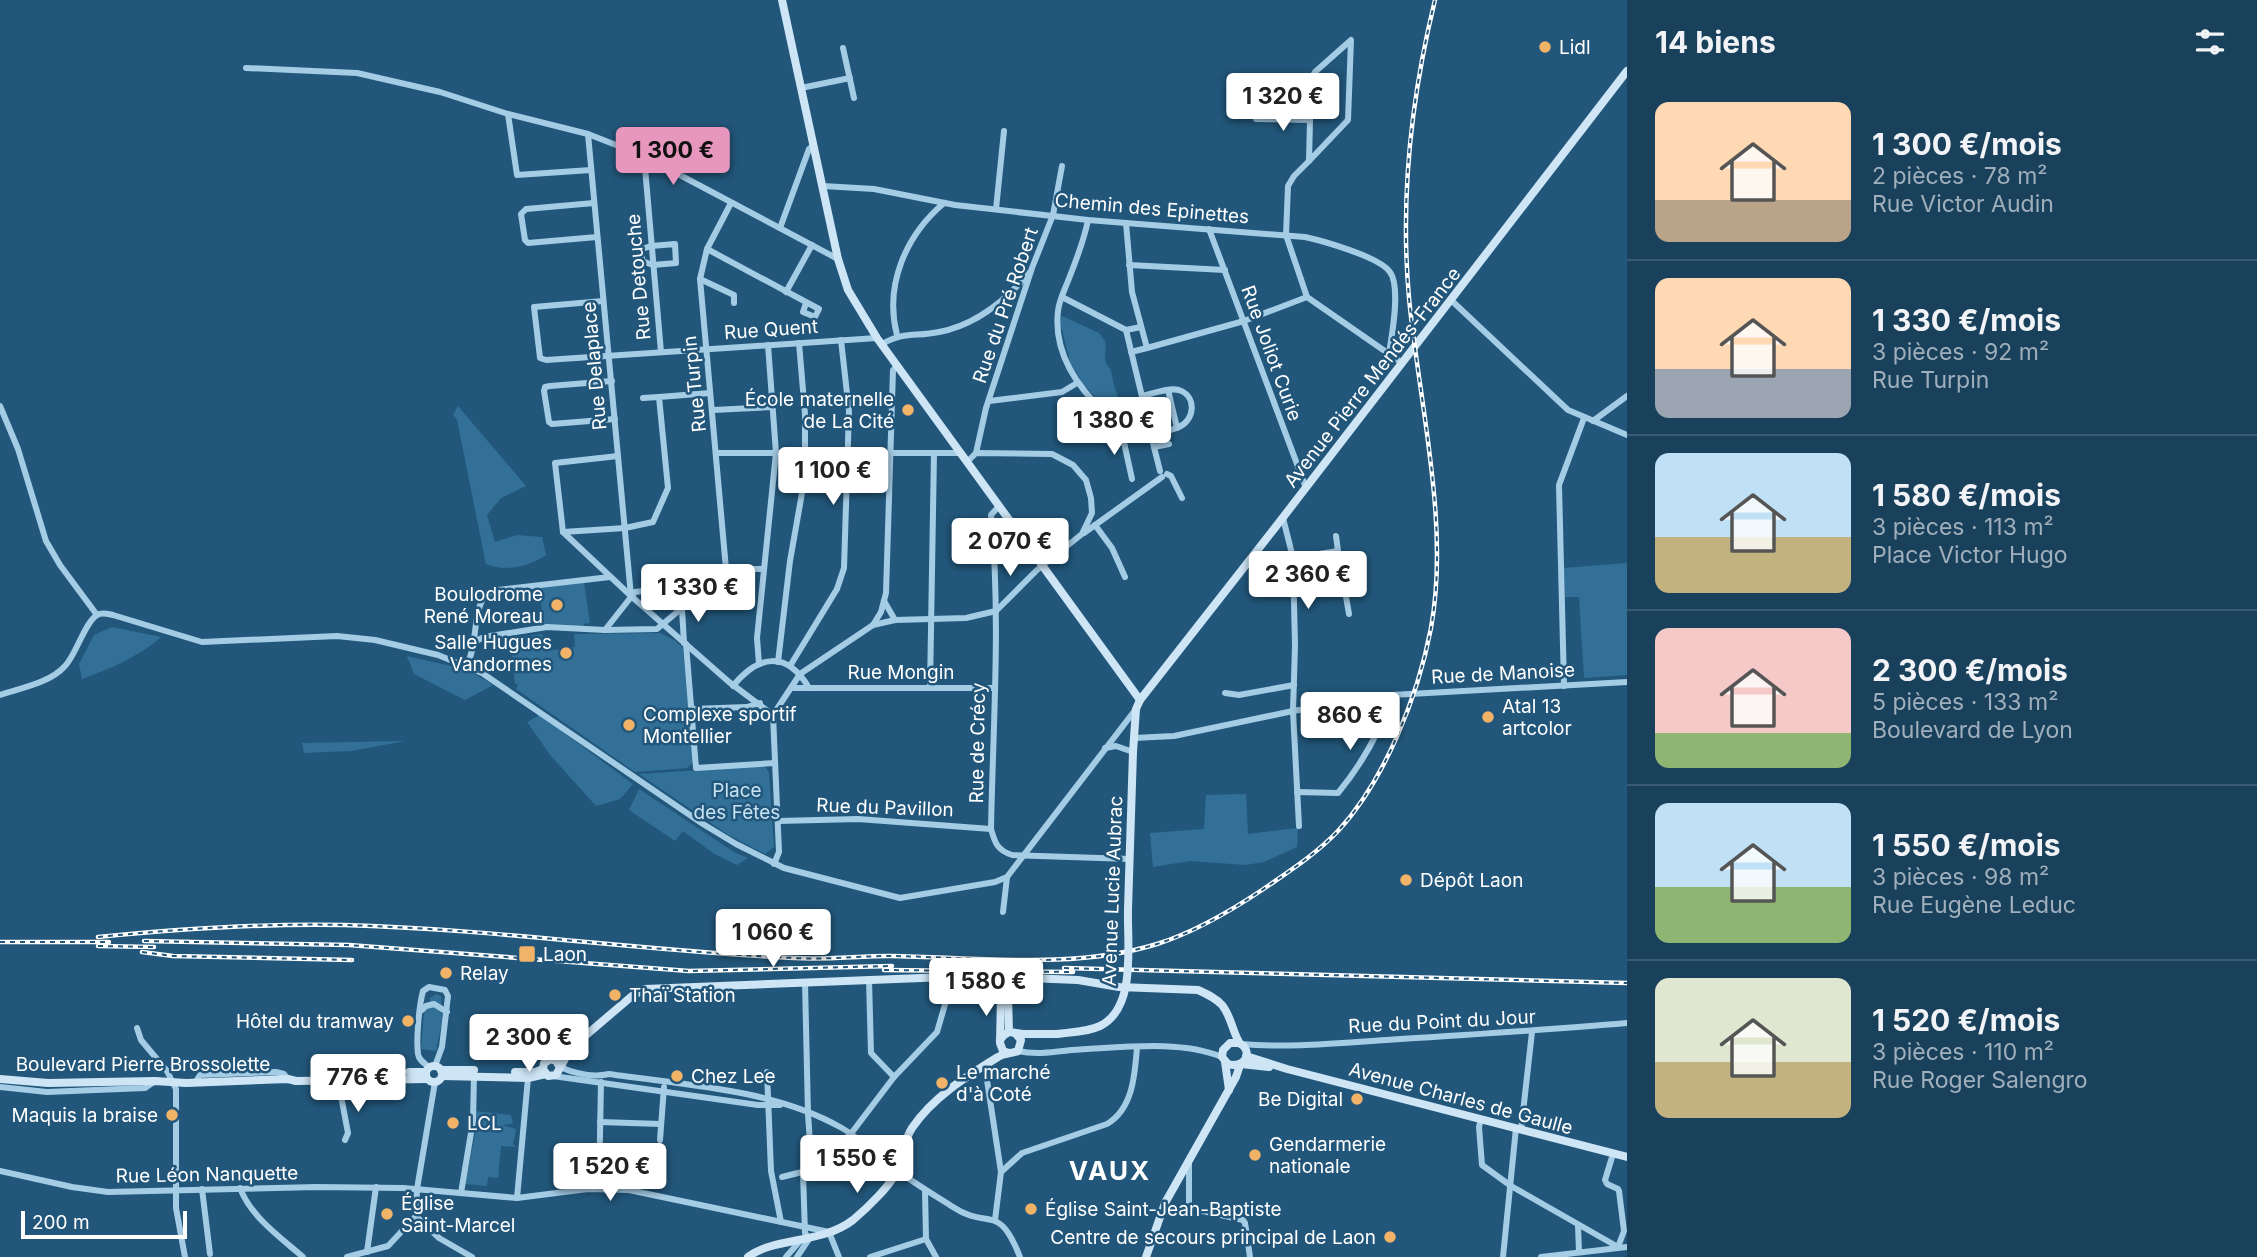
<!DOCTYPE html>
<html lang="fr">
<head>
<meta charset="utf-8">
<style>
  :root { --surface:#1a415c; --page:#234862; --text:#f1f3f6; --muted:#9fafbb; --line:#385a72; --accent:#e797bd }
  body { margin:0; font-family:Inter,sans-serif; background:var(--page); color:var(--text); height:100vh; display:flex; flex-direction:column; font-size:26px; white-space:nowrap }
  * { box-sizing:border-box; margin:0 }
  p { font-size:23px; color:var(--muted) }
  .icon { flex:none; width:38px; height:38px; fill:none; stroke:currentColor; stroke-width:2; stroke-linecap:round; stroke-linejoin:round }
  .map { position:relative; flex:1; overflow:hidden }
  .details { display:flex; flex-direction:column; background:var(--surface); width:630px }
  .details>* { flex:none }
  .scale { position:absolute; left:21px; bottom:18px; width:166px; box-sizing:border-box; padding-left:7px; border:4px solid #fff; border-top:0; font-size:19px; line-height:24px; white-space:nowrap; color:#fff; -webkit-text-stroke:5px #22577b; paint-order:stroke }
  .price { position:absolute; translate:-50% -60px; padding:0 16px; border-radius:7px; background:#fff; color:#222; font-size:23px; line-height:46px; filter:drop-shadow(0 2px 4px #0008) }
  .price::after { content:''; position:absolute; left:50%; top:42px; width:21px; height:16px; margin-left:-10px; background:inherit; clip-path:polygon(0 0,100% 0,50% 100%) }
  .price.current { background:var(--accent); color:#111 }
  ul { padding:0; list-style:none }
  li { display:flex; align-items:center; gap:21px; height:175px; padding:0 28px }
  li+li { border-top:2px solid var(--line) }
  li span { display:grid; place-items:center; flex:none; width:196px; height:140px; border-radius:14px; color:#555 }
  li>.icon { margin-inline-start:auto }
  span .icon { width:84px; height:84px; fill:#fffc; stroke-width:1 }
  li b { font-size:30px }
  h2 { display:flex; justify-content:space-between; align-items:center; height:84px; padding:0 28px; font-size:30px }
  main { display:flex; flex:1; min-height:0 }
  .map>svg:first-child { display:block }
  .green { fill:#327097 }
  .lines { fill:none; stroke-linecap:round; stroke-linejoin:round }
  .minor { stroke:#a5cce5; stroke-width:6 }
  .secondary { stroke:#cee5f5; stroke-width:8 }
  .rail-casing { stroke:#fff; stroke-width:4.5 }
  .rail { stroke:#22577b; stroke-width:2; stroke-dasharray:5; stroke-linecap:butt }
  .secondary-bridge { stroke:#cee5f5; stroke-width:8 }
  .poi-dot { fill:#f1b367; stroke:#22577b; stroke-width:2.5 }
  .labels { text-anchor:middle; stroke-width:5; stroke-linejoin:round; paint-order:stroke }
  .poi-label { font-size:19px; fill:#fff; stroke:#22577b; text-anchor:start }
  .street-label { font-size:19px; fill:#fff; stroke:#22577b }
  .park-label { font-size:19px; fill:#c8e3f4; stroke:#22577b }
  .district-label { font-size:26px; font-weight:bold; letter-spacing:2px; fill:#fff; stroke:#22577b }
</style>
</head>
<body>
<main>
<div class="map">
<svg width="1627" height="1257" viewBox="0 0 1627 1257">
  <rect width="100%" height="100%" fill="#22577b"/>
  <!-- green -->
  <g class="green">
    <path d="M1062,316L1099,333L1105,341C1108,356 1100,357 1111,370C1113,381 1113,384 1117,394C1120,404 1115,406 1123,418L1120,421L1079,381L1080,379L1075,370H1072L1060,321Z"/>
    <path d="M458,406L526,486L501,498L487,515L495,542L517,535L542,537L546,555C527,567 507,572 486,564L457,420L453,415Z"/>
    <polygon points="1627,563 1627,675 1584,678 1579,597 1565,597 1564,568"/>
    <polygon points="584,583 590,623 584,624 582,628 544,625 539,588"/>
    <path d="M112,627L161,637C137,658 111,668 82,679L79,664L94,635Z"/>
    <polygon points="660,633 674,640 683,648 693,762 687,768 635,772 516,689 518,685 515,683 510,638 542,634 547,651 575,647 574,634"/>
    <polygon points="407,656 468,670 493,685 465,700 414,674"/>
    <polygon points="540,715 633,784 620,799 596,806 551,756 527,722"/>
    <polygon points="405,741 351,751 304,753 302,743"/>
    <polygon points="765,766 769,773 774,847 765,854 727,834 639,774"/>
    <polygon points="639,789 734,852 748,858 737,865 713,853 683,831 675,841 629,810"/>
    <polygon points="1246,794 1248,834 1298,828 1297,847 1264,862 1246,865 1190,861 1153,867 1150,833 1204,829 1206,795"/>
    <polygon points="436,994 441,996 442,1021 436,1051 421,1049 424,1012 429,1006 430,998"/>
    <polygon points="475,1111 511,1115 513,1124 502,1125 516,1129 513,1144 516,1147 501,1146 498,1178 488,1177 487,1186 465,1184 476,1130"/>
  </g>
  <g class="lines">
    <!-- minor -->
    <g class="minor">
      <polygon points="1351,40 1348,120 1309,161 1311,79 1315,72"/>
      <polyline points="843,48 854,98"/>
      <polyline points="246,68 357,73 440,92 508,114 588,134 644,156 838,259"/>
      <polyline points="801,88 850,78"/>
      <polyline points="508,114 517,175 591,170"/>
      <polyline points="1256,119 1310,120"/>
      <polyline points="588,134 631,596"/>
      <polyline points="644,156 661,352"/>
      <polyline points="1309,161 1294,176 1288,186 1286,235 1307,297 1402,363"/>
      <path d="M823,186L874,189L955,205L1088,220L1305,237C1323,241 1380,257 1390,272C1401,287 1392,335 1389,353"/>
      <polyline points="594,203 526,209 521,214 525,240 528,243 597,237"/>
      <polyline points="996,209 1004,131"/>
      <path d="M1088,220C1084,241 1076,261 1068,281C1064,291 1059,301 1058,311C1053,353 1077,387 1106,414C1114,422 1120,430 1131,433C1143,437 1167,432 1179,427C1195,420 1197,396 1179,390C1168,387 1153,394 1142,396"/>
      <polyline points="1126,223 1132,292 1147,348 1131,352"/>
      <polyline points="780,228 809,149 814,145"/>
      <polyline points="1209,229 1306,488"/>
      <polygon points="675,244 676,263 653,265 642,261 642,249 651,246"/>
      <polyline points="707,249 819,309 815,317 803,312 806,303"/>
      <polyline points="1129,265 1225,270"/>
      <polyline points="700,279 734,295 734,303"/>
      <polyline points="786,292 812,245"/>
      <polyline points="1062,297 1126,330"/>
      <polyline points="1451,300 1568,410 1627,435"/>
      <polyline points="603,301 534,307 540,358 546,360 877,338"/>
      <polyline points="1141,327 1126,330 1152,438"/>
      <path d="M897,335C884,285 906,235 944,203"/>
      <path d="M882,344C905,331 915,337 939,332C976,325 1006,300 1029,273"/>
      <polyline points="1147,348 1244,321 1307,297"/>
      <polyline points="612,381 550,386 545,387 544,391 549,422 552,424 615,419"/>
      <polyline points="1168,390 1177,428"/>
      <polyline points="643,398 659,397"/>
      <polyline points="989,401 1062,392 1077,383"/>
      <polyline points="0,406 18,449 46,541 60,565 97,615"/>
      <polyline points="713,410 772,407"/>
      <polyline points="1593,421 1627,396"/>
      <polyline points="1121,429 1132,479"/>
      <polyline points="1153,443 1160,471"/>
      <polyline points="1154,447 1169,444"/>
      <polyline points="716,453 960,453"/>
      <polyline points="976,453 986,408 1032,268 1053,215 1062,166"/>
      <polyline points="1167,474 1171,476 1182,498"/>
      <path d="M999,506L991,515C1001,619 993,724 991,829C995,843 997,850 1012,855L1130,859"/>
      <polyline points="1283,518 1293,558 1295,646 1293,711 1299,826"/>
      <polyline points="1095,525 1112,548 1125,577"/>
      <polyline points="563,532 631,596 729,682 773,715 779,852 774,864"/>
      <polyline points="563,532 625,528 653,522 668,488 659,397 710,393"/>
      <polyline points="563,532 555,463 618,456"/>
      <polyline points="1084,533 1162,477"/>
      <polyline points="1336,536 1338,551"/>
      <polyline points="1293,558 1338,551 1349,614"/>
      <polyline points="726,569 700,279 707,249 731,203"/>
      <polyline points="884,601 895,620"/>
      <polyline points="873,625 895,620 966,618 996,611 1037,570 1082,534 1092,513 1091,498 1086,480 1073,465 1052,454 976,453 967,462"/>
      <polyline points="605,630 657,629 683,607"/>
      <polyline points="474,642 484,637 547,627 605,630 635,592 667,588 674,581 680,580"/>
      <polyline points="684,643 680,575 682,573 726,569 764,569"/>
      <polyline points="686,644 696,768 775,763"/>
      <polyline points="778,662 790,561 805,476 805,414 799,343"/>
      <polyline points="759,664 757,638 776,453 768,345"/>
      <path d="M467,665C478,644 472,615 485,595L498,590L610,577"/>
      <polyline points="790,666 837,589 844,568 849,411 841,340"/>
      <path d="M733,686C759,654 787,651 809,688"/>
      <polyline points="1564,686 1559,485 1584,418"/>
      <polyline points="791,688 994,688"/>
      <polyline points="930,688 934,453"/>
      <polyline points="1225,693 1239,695 1294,685"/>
      <path d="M0,695C21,688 50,683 65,666C76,655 85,622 97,615C102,612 108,614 113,615L202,642L337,636L375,640L438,655L482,673L703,824L736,844L784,868L900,898L995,882L1007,877L1136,709"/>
      <polyline points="692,709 747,707 760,703"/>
      <polyline points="773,715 800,674 873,625 881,612 886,593 893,370 897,366"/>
      <polyline points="1134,738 1174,736 1293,711 1392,695 1627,682"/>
      <polyline points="1105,748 1116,746 1133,752"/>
      <path d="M1297,792L1338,793C1361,765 1381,730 1392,695"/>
      <polyline points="778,821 858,819 991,829"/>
      <polyline points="1003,912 1007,877"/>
      <polyline points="869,979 871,1053 894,1077"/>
      <polyline points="805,982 808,1114 812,1170"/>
      <polyline points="422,1010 426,1006 434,1004 447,1012"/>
      <polyline points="137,1028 141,1040 167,1071 176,1089 176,1208 185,1257"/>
      <path d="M1241,1044C1289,1048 1338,1043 1386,1040C1466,1035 1547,1030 1627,1023"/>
      <path d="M1018,1051C1036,1055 1054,1052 1072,1050C1118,1048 1180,1039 1222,1057"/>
      <path d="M429,1067C424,1063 419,1060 418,1054C416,1039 419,1006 423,991L429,987L445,990L448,996L442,1047L435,1066"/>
      <path d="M560,1067C576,1074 592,1078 609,1074C685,1085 772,1089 840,1127C860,1138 877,1156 895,1169C914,1183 934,1195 953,1207C989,1231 998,1201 1020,1257"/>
      <polyline points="985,1067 1001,1172 995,1220"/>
      <polyline points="767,1072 771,1171 781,1222"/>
      <polyline points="553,1076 758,1105 780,1105"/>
      <polyline points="195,1083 200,1075 276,1072 284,1074 288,1079"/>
      <polyline points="0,1087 47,1092 145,1088 155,1081"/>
      <polyline points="1481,1119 1479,1127 1482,1165 1511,1186 1618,1247"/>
      <polyline points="600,1122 661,1124"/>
      <polyline points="1521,1130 1532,1032"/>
      <polyline points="345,1140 348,1133 341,1096 347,1079"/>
      <polyline points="660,1140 664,1087"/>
      <polyline points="1613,1154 1605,1180 1607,1184 1618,1189 1619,1191 1624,1231 1618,1247"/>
      <polyline points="1189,1161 1189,1208 1243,1220 1245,1223 1250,1257"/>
      <polyline points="0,1171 72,1187 108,1192 317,1187 403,1188 517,1198 588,1189 629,1190 829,1232 839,1257"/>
      <path d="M1001,1172L1022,1153L1107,1124C1133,1109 1135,1074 1137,1047"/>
      <polyline points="782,1177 818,1168 853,1131 894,1077 937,1032 953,977"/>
      <path d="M240,1188C251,1217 280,1237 303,1257"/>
      <polyline points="599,1188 601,1082"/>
      <polyline points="202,1189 210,1254"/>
      <polyline points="925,1190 926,1239 936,1257"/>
      <polyline points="461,1193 473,1121 474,1075"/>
      <polyline points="517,1198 528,1078"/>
      <polyline points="416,1216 417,1189 435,1082"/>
      <polyline points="416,1216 439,1238 472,1257"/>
      <polyline points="1578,1225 1579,1252"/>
      <polyline points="367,1252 376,1187"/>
      <polyline points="347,1257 388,1246 416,1216"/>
      <polyline points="786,1257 800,1241"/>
      <polyline points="797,1257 809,1239 805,1233 803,1173"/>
      <polyline points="870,1257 926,1239"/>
      <polyline points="1503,1257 1516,1128"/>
      <polyline points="1541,1257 1627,1247"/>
    </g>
    <!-- secondary -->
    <g class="secondary">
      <polyline points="782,0 838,259 848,290 877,338 1140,700"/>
      <polyline points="1128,909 1133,752 1136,709 1140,700 1274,529 1627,71"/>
      <polyline points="968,976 1001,978"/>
      <path d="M1009,979L1013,984L1012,993L1005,996L999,995L995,989V983L1003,977L1078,980L1119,987L1198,990C1207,994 1216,998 1222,1005C1231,1016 1232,1030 1239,1042C1242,1047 1243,1043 1246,1050C1250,1062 1237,1067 1228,1064L1222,1057L1223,1050L1230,1043H1239"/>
      <polyline points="1001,996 1000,1043 1003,1051 1009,1053"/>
      <polyline points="1008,996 1009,1032"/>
      <polyline points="1000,1040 1004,1035 1009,1032 1023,1034 1057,1034"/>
      <polyline points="1246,1056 1287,1069 1627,1157"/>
      <polyline points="551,1059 573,1041"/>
      <polyline points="1225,1062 1229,1090"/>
      <polyline points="1241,1064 1269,1067"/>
      <circle cx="434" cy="1074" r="8"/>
      <polyline points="559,1066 556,1061 551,1059 544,1063 543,1069 548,1076 556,1075 571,1048 632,996 645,989 947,977 979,982 995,989"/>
      <polyline points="441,1070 474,1070"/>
      <polyline points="409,1072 426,1072"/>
      <polyline points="515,1072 535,1072 543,1069"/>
      <polyline points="442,1076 528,1078 546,1074"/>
      <polyline points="0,1079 48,1083 155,1081 186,1083 288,1079 296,1081 427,1079"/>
      <path d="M748,1257C774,1237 822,1244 853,1220C866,1209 893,1184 898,1168C903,1155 904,1140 912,1128C933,1097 967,1076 998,1057C1004,1053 1011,1054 1018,1051L1021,1040L1015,1033"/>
      <polyline points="1146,1257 1165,1203 1236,1077 1240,1065"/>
    </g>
    <!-- rail casing -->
    <g class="rail-casing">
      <g id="rail">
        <path d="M98,937C180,929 262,923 344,925C494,929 644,951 794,958C826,960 858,956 890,956C977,957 1073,970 1157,944C1195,932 1229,912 1262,890C1288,872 1315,855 1338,831C1385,780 1418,696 1431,628C1450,524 1419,403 1409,298C1400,197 1411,98 1435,0"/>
        <polyline points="144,941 349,945 689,971 892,966"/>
        <polyline points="0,942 109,942"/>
        <polyline points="98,946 154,947"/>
        <polyline points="142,952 173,956 352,960"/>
        <polyline points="1064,968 1627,983"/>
        <polyline points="884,970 1073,972"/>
      </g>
    </g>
    <!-- rail -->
    <use href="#rail" class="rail"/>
    <!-- secondary-bridge -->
    <path class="secondary-bridge" d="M1057,1034C1071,1032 1087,1032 1100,1026C1137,1008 1127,944 1128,909"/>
  </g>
  <!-- markers -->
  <g class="poi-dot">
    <circle cx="1545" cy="47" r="7"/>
    <circle cx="908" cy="410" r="7"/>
    <circle cx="557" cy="605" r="7"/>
    <circle cx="566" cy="653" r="7"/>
    <circle cx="1488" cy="717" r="7"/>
    <circle cx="629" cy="725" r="7"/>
    <circle cx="1406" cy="880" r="7"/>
    <rect x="518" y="945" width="18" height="18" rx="3.5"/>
    <circle cx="446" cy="973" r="7"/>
    <circle cx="615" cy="995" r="7"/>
    <circle cx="408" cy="1021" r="7"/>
    <circle cx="677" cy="1076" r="7"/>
    <circle cx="942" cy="1083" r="7"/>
    <circle cx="1357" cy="1099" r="7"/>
    <circle cx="172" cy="1115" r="7"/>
    <circle cx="453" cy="1123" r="7"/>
    <circle cx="1255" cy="1155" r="7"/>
    <circle cx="1031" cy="1209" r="7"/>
    <circle cx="387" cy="1214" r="7"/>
    <circle cx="1390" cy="1237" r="7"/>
  </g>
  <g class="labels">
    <!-- poi labels -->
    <g class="poi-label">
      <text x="1559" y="54">Lidl</text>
      <text x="894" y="406" text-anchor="end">École maternelle<tspan x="894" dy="22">de La Cité</tspan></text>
      <text x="543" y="601" text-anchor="end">Boulodrome<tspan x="543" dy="22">René Moreau</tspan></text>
      <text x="552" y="649" text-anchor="end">Salle Hugues<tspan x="552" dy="22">Vandormes</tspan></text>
      <text x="1502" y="713">Atal 13<tspan x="1502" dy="22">artcolor</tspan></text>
      <text x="643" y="721">Complexe sportif<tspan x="643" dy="22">Montellier</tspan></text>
      <text x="1420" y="887">Dépôt Laon</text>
      <text x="543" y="961">Laon</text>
      <text x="460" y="980">Relay</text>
      <text x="629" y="1002">Thaï Station</text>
      <text x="394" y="1028" text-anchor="end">Hôtel du tramway</text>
      <text x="956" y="1079">Le marché<tspan x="956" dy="22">d'à Coté</tspan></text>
      <text x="691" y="1083">Chez Lee</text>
      <text x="1343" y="1106" text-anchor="end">Be Digital</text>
      <text x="158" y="1122" text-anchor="end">Maquis la braise</text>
      <text x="467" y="1130">LCL</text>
      <text x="1269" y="1151">Gendarmerie<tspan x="1269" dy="22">nationale</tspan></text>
      <text x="401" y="1210">Église<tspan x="401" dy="22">Saint-Marcel</tspan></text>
      <text x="1045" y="1216">Église Saint-Jean-Baptiste</text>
      <text x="1376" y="1244" text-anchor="end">Centre de secours principal de Laon</text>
    </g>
    <!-- street labels -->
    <g class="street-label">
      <text transform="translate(1152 208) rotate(5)" y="7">Chemin des Epinettes</text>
      <text transform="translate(638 277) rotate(-95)" y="7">Rue Detouche</text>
      <text transform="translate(1005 305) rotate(-71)" y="7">Rue du Pré Robert</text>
      <text transform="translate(771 329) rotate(-4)" y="7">Rue Quent</text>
      <text transform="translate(1272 353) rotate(70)" y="7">Rue Joliot Curie</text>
      <text transform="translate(594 366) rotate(-95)" y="7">Rue Delaplace</text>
      <text transform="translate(1372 377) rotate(-52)" y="7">Avenue Pierre Mendés-France</text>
      <text transform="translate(694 384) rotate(-96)" y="7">Rue Turpin</text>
      <text x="901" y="679">Rue Mongin</text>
      <text transform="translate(1503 673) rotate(-3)" y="7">Rue de Manoise</text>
      <text transform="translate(977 743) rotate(-89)" y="7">Rue de Crécy</text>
      <text transform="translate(885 807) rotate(2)" y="7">Rue du Pavillon</text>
      <text transform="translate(1112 891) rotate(-88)" y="7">Avenue Lucie Aubrac</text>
      <text transform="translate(1442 1021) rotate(-3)" y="7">Rue du Point du Jour</text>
      <text x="143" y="1071">Boulevard Pierre Brossolette</text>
      <text transform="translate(1461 1098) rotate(15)" y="7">Avenue Charles de Gaulle</text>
      <text transform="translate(207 1174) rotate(-1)" y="7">Rue Léon Nanquette</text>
    </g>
    <!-- park labels -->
    <g class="park-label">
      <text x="737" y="797">Place<tspan x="737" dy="22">des Fêtes</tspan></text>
    </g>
    <!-- district labels -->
    <g class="district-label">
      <text x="1110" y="1180">VAUX</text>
    </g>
  </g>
</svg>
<div class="scale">200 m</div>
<b class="price" style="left:1283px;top:133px">1 320 €</b>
<b class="price current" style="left:673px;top:187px">1 300 €</b>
<b class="price" style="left:1114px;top:457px">1 380 €</b>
<b class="price" style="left:833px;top:507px">1 100 €</b>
<b class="price" style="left:1010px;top:578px">2 070 €</b>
<b class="price" style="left:1308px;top:611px">2 360 €</b>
<b class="price" style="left:698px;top:624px">1 330 €</b>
<b class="price" style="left:1350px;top:752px">860 €</b>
<b class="price" style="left:773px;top:969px">1 060 €</b>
<b class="price" style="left:986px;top:1018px">1 580 €</b>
<b class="price" style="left:529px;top:1074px">2 300 €</b>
<b class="price" style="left:358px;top:1114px">776 €</b>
<b class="price" style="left:857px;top:1195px">1 550 €</b>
<b class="price" style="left:610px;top:1203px">1 520 €</b>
</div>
<section class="details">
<h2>14 biens<svg class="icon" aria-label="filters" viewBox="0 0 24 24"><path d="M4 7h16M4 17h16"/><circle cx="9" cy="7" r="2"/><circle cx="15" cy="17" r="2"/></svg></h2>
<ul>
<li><span style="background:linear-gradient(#ffd9b3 70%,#b9a48a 0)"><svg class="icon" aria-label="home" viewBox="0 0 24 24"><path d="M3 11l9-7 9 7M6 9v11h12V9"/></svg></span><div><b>1 300 €/mois</b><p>2 pièces · 78 m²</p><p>Rue Victor Audin</p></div></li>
<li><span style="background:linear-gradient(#ffd9b3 65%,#9aa5b1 0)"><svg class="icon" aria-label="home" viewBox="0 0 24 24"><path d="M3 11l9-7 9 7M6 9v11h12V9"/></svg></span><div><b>1 330 €/mois</b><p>3 pièces · 92 m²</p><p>Rue Turpin</p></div></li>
<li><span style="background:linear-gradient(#bfe0f5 60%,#c2b280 0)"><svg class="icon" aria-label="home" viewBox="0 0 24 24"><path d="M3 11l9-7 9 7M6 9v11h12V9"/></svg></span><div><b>1 580 €/mois</b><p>3 pièces · 113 m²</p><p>Place Victor Hugo</p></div></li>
<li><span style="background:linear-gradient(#f6c9c9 75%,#8fb573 0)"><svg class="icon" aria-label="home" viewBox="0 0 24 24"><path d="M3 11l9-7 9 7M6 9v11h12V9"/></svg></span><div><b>2 300 €/mois</b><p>5 pièces · 133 m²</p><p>Boulevard de Lyon</p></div></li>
<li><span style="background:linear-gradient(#bfe0f5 60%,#8fb573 0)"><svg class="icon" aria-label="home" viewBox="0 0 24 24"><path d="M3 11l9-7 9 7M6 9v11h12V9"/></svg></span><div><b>1 550 €/mois</b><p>3 pièces · 98 m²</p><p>Rue Eugène Leduc</p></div></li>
<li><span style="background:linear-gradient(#dfe7d0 60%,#c2b280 0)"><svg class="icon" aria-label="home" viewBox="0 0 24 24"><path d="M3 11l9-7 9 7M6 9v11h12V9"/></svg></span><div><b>1 520 €/mois</b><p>3 pièces · 110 m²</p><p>Rue Roger Salengro</p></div></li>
</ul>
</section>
</main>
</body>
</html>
